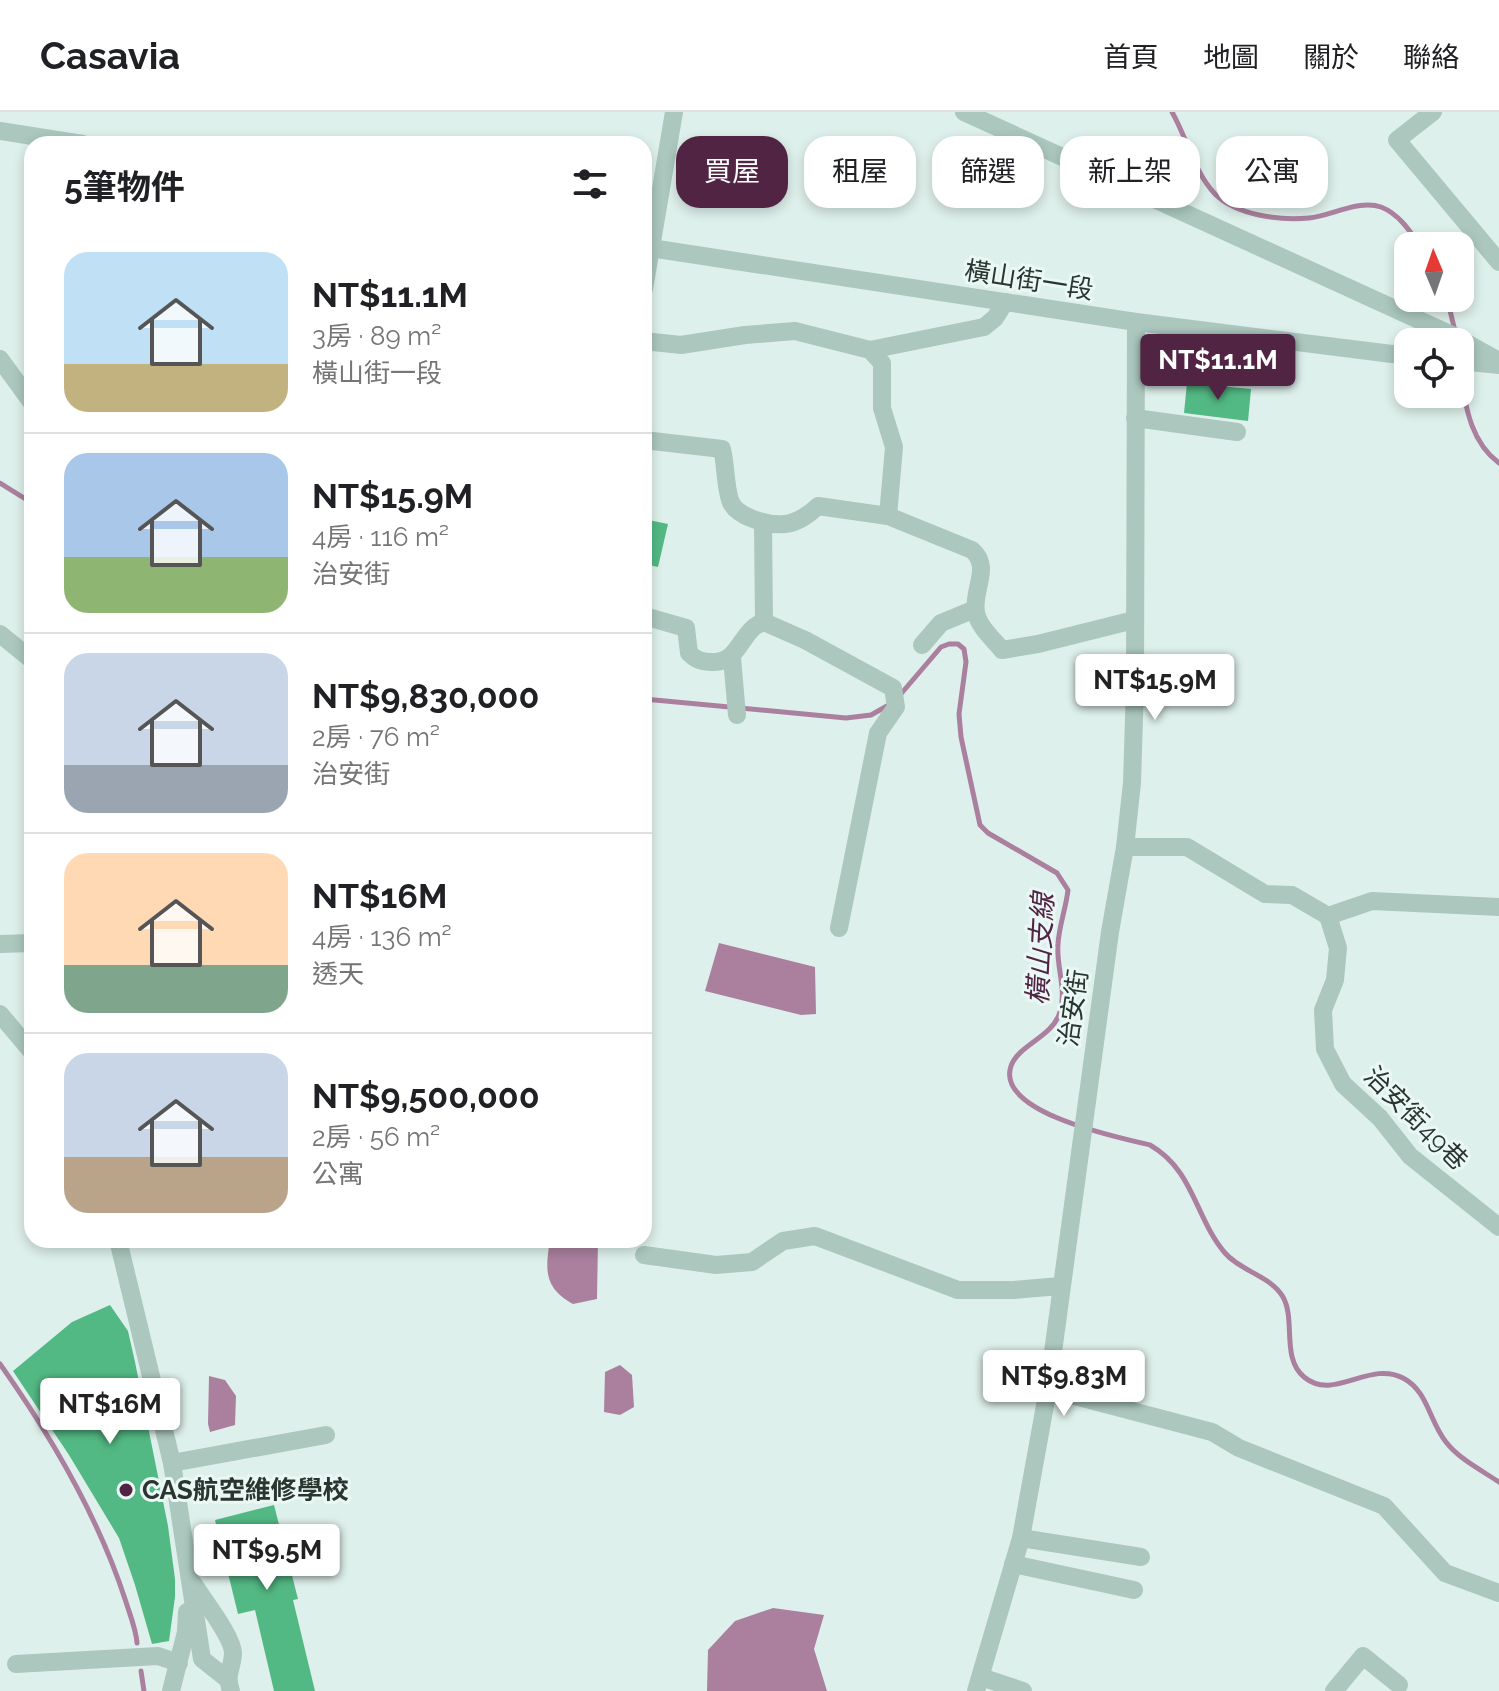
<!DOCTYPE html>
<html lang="zh-TW">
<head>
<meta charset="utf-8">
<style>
  :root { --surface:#fff; --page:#f2f2f2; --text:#202124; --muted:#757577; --line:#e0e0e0; --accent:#522444 }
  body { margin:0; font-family:Raleway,"Noto Sans TC",sans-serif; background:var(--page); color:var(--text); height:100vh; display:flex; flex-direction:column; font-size:30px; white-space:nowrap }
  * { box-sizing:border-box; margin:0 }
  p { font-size:26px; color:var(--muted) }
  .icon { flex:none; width:44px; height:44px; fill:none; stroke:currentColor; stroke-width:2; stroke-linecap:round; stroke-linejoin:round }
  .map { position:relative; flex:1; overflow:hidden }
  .sheet { position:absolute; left:24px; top:24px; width:628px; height:1112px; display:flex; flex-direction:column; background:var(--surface); border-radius:24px; box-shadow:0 4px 12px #0003 }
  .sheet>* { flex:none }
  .top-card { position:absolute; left:676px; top:24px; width:702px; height:72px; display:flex; gap:16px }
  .needle { width:52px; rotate:358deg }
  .controls { position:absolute; left:1394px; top:120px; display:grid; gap:16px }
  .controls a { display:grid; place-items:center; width:80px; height:80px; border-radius:16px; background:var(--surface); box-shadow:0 4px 12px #0003; font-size:40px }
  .price { position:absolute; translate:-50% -68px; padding:0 18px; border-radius:8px; background:#fff; color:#222; font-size:26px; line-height:52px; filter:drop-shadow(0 2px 4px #0008) }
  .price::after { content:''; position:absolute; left:50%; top:48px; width:24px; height:18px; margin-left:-12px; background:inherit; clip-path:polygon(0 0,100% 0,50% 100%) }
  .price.on { background:var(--accent); color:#fff }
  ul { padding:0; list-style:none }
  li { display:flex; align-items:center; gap:24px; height:200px; padding:0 40px }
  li+li { border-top:2px solid var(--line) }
  li span { display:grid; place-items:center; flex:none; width:224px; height:160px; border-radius:24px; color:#555 }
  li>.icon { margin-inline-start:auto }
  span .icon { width:96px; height:96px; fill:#fffc; stroke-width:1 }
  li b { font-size:34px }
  h2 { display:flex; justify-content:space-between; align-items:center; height:96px; padding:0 40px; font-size:34px }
  .pill { padding:0 28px; border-radius:24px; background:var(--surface); box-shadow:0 4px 12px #0003; font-size:28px; line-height:72px }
  .pill.on { background:var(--accent); color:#fff }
  header { display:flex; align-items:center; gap:48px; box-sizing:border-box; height:112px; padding:0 40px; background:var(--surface); border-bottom:2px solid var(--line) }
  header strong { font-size:38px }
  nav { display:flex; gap:44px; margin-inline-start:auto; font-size:28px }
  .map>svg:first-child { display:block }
  .water { fill:#aa809e }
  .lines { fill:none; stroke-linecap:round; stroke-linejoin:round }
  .stream { stroke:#aa809e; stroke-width:5 }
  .building { fill:#53b984 }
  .minor { stroke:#abc7be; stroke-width:18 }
  .poi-dot { fill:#522444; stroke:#eaf8f5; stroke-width:3 }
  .labels { text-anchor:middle; stroke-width:6; stroke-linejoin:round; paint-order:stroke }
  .street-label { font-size:26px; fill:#2a3530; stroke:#eaf8f5 }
  .poi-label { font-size:26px; font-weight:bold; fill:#2a3530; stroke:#eaf8f5; text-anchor:start }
  .water-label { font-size:28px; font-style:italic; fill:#522444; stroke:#eaf8f5 }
</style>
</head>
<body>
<header>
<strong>Casavia</strong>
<nav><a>首頁</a><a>地圖</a><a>關於</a><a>聯絡</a></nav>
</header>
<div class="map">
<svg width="1499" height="1579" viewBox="0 0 1499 1579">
  <rect width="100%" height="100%" fill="#def0eb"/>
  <!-- water -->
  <g class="water">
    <polygon points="719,831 815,855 816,902 801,903 705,879"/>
    <path d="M550,1128H598L597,1187L573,1192C544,1176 545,1158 550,1128Z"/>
    <polygon points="620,1253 632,1263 634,1295 620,1303 604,1300 605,1260"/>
    <polygon points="209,1264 225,1268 236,1284 235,1313 210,1320 208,1312"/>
    <polygon points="773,1496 824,1503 814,1537 827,1579 707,1579 708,1538 735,1509"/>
  </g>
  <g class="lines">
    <!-- stream -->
    <g class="stream">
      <path d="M1172,0C1187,26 1194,60 1215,82C1236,103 1280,109 1309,106C1331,104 1359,87 1381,95C1399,102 1410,119 1420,134"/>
      <polyline points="1447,186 1454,215"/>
      <path d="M1460,263C1466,296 1471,330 1499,351"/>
      <polyline points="0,371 32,391"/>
      <path d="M900,583L941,535L949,532H958L964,537L966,550L959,602L961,625L980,713L988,721L1057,761L1068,778C1066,796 1059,814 1058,832C1056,855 1067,877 1060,900C1052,926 1019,932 1011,954C995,1001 1121,1026 1150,1033C1194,1058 1195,1106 1225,1141C1240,1159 1271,1164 1283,1185C1296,1208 1281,1246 1304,1265C1334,1290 1369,1248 1403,1266C1428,1279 1429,1309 1446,1330C1459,1347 1481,1358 1499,1370"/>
      <polyline points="644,587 846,606 871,603 887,594"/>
      <path d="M0,1252C51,1324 99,1406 126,1490C130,1503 136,1517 137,1531"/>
      <polyline points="141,1559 144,1579"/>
    </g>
  </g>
  <!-- building -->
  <g class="building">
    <polygon points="1187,271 1251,277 1248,309 1184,301"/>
    <polygon points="644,407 668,412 658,455 644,452"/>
    <polygon points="110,1193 128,1219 135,1250 168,1414 175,1467 175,1485 169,1529 152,1532 135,1473 119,1426 69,1343 13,1259 72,1210"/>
    <polygon points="274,1393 298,1487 293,1488 315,1579 274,1579 255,1498 238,1502 215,1408"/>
  </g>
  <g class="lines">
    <!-- minor -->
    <g class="minor">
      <polyline points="964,0 1454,224 1499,249"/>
      <polyline points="1433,0 1397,28 1499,150"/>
      <polyline points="0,19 83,32"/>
      <polyline points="644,135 1136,210 1408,244"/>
      <polyline points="644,177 674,0"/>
      <polyline points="644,229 681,233 745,223 795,219 870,238 882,251 882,296 894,335 888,404"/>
      <polyline points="870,238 984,215 995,206 1005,190"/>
      <polyline points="0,247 32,291"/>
      <polyline points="1460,249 1499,253"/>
      <polyline points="1135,306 1237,320"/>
      <path d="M644,328L722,337C726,354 725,372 730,388C735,405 769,414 785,412C797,411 810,402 818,394L888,404L972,438C992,455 972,478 976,500C978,514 993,527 1002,538L1038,532L1134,508"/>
      <path d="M644,504L686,516L689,541C696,548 702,550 712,550C740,552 740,517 764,510L763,411"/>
      <polyline points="764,510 805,528 893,576 896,595 878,621 839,816"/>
      <polyline points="0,522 32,548"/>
      <polyline points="922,533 941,511 975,497"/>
      <polyline points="732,546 737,603"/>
      <polyline points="1125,735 1187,735 1265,782 1292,783 1328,804 1338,836 1335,868 1323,898 1325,937 1343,972 1380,1006 1410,1044 1499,1115"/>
      <polyline points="1328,804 1372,789 1499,795"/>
      <polyline points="0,832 32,831"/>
      <polyline points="0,902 32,940"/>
      <polyline points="118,1128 172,1351 202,1547 226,1566"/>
      <polyline points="644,1143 716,1153 752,1150 783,1129 815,1124 958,1178 1014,1178 1060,1174"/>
      <polyline points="1048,1277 1212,1320 1239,1336 1384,1394 1445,1461 1499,1481"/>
      <polyline points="172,1351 326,1323"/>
      <polyline points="1021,1426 1141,1445"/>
      <polyline points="1013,1452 1134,1478"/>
      <path d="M193,1471C202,1486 234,1526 233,1542C232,1559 225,1561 231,1579"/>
      <polyline points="16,1552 158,1544 179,1551"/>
      <polyline points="981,1565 1023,1579"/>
      <polyline points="171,1579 186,1520 187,1500"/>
      <polyline points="976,1579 1021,1426 1048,1277 1110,820 1125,735 1132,671 1135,574 1136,210"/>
      <polyline points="1334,1579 1363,1544 1399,1573"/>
    </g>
  </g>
  <!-- markers -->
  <circle class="poi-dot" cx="126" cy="1378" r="8"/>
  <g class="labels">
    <!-- street labels -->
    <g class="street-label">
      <text transform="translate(1029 168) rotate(9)" y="9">橫山街一段</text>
      <text transform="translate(1073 896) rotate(-82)" y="9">治安街</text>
      <text transform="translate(1416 1006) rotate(45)" y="9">治安街49巷</text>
    </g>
    <!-- poi labels -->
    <g class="poi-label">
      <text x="142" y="1387">CAS航空維修學校</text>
    </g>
    <!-- water labels -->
    <g class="water-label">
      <text transform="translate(1040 837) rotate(-87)" y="10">橫山支線</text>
    </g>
  </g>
</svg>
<div class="controls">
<a><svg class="needle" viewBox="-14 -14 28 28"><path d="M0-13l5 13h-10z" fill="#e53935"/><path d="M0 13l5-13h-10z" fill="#757577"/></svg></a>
<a><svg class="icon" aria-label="locate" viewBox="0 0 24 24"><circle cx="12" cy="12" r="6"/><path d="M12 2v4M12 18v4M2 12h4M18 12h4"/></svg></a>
</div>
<b class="price on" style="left:1218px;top:290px">NT$11.1M</b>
<b class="price" style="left:1155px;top:610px">NT$15.9M</b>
<b class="price" style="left:1064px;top:1306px">NT$9.83M</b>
<b class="price" style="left:110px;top:1334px">NT$16M</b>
<b class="price" style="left:267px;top:1480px">NT$9.5M</b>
<div class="top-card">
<a class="pill on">買屋</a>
<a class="pill">租屋</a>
<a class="pill">篩選</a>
<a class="pill">新上架</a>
<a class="pill">公寓</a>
</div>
<section class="sheet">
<h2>5筆物件<svg class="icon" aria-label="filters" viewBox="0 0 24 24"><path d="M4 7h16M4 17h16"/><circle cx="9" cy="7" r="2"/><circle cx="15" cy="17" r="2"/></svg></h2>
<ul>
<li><span style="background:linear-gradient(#bfe0f5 70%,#c2b280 0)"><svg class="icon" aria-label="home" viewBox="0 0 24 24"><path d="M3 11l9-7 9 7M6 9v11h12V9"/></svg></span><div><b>NT$11.1M</b><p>3房 · 89 m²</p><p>橫山街一段</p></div></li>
<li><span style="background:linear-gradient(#a9c7e8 65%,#8fb573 0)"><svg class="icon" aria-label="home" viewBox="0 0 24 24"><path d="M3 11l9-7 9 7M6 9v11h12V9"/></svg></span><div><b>NT$15.9M</b><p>4房 · 116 m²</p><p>治安街</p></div></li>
<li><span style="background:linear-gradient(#c9d6e8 70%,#9aa5b1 0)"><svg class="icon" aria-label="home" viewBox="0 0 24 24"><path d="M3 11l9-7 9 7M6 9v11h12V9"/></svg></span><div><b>NT$9,830,000</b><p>2房 · 76 m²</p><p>治安街</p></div></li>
<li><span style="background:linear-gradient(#ffd9b3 70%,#7fa58c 0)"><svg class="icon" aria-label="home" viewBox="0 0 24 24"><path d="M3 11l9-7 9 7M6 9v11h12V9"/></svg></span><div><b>NT$16M</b><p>4房 · 136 m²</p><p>透天</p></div></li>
<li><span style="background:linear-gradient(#c9d6e8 65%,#b9a48a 0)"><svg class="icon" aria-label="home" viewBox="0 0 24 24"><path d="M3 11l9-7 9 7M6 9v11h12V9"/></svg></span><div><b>NT$9,500,000</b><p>2房 · 56 m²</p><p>公寓</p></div></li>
</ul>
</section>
</div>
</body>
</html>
